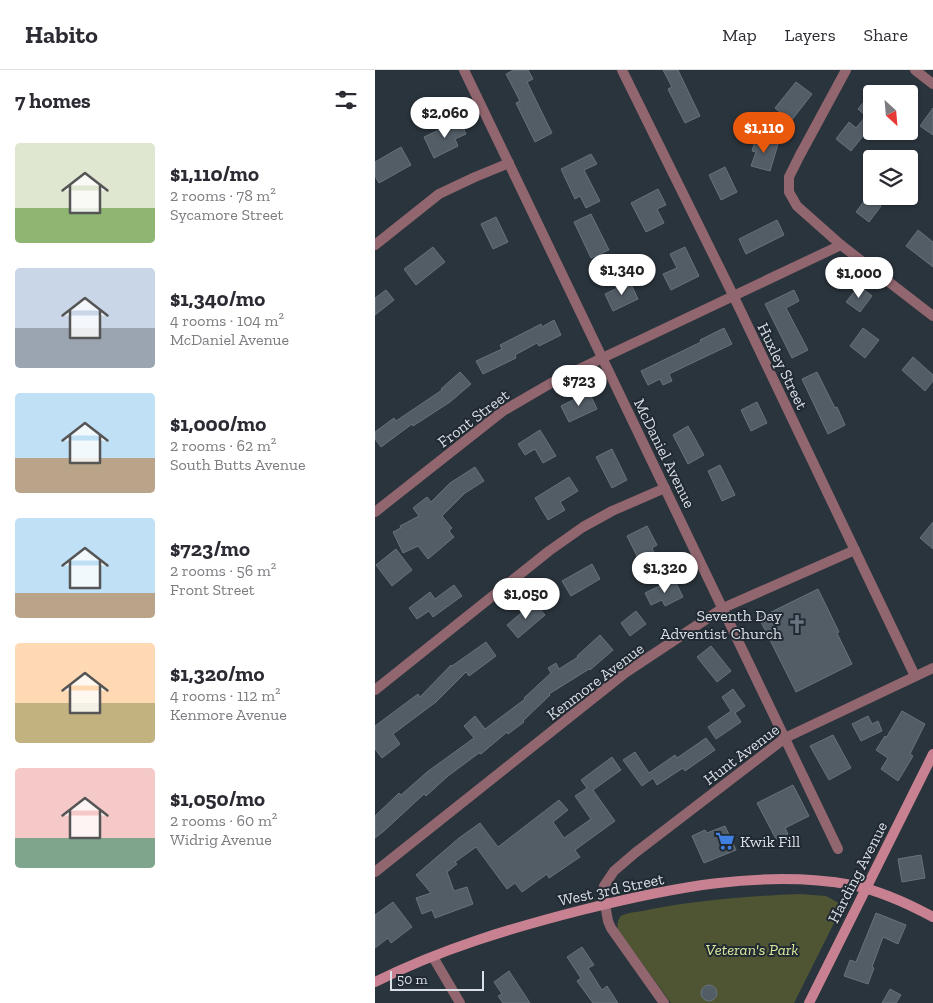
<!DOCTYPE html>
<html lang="en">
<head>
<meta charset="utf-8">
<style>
  :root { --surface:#fff; --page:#f2f2f3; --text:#2b2b33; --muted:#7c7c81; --line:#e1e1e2; --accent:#ea580c }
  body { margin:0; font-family:"Zilla Slab",serif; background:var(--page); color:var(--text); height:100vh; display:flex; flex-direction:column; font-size:19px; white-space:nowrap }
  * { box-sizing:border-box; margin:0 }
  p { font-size:16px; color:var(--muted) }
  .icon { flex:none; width:28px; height:28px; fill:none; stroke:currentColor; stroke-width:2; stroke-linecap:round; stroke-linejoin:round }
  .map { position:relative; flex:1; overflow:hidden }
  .sheet { display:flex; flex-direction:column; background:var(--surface); width:375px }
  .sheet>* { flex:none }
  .needle { width:32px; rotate:154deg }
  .buttons { position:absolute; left:488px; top:15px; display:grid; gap:10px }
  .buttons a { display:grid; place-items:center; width:55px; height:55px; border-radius:5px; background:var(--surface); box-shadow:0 1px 4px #0004; font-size:25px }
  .scale { position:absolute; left:15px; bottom:12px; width:94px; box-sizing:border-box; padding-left:5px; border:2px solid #d9dfe4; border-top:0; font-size:14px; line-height:18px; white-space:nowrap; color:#d9dfe4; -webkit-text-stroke:4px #212a32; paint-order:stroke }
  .price { position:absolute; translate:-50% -42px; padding:0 11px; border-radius:18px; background:#fff; color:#222; font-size:16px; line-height:32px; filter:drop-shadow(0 1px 2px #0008) }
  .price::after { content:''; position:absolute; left:50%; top:30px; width:15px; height:11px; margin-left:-8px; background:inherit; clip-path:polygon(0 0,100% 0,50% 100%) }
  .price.active { background:var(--accent); color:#fff }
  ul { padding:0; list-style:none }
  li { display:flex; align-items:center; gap:15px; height:125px; padding:0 15px }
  li span { display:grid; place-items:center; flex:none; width:140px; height:100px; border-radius:5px; color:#555 }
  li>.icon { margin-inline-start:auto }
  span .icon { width:60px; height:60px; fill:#fffc; stroke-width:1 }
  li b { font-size:21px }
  h2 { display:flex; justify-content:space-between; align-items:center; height:60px; padding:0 15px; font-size:21px }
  header { display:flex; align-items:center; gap:30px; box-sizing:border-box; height:70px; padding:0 25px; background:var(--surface); border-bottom:1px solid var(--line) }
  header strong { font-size:24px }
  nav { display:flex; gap:28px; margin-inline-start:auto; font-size:18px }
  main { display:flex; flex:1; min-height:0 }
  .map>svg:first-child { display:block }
  .green { fill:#4f5533 }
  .building { fill:#535d66; stroke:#67727b }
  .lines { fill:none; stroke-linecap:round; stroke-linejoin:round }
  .street { stroke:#92666f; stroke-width:10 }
  .secondary { stroke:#c88191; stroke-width:10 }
  .labels { text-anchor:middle; stroke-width:4; stroke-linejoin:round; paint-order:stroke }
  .street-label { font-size:16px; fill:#d9dfe4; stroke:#212a32 }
  .poi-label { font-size:16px; fill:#d9dfe4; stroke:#212a32; text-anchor:end }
  .park-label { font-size:16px; font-style:italic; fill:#dbea9c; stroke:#212a32 }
</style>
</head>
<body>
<header>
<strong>Habito</strong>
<nav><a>Map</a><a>Layers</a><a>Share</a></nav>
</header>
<main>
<section class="sheet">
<h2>7 homes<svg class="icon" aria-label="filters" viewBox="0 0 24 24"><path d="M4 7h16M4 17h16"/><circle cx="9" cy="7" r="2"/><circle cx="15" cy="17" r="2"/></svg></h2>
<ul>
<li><span style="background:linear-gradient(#dfe7d0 65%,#8fb573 0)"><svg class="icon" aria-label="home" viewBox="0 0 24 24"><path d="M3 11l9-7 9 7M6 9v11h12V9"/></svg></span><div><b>$1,110/mo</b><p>2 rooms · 78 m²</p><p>Sycamore Street</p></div></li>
<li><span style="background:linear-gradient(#c9d6e8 60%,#9aa5b1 0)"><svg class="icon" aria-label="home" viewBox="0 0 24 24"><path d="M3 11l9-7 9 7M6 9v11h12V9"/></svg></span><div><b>$1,340/mo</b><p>4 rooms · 104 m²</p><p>McDaniel Avenue</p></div></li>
<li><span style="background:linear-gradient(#bfe0f5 65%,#b9a48a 0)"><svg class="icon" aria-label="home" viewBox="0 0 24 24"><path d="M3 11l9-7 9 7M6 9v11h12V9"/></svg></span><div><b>$1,000/mo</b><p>2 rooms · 62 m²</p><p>South Butts Avenue</p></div></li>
<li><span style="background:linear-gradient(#bfe0f5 75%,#b9a48a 0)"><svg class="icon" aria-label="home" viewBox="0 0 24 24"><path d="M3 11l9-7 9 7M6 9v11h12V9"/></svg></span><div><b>$723/mo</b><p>2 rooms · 56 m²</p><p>Front Street</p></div></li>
<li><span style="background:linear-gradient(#ffd9b3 60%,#c2b280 0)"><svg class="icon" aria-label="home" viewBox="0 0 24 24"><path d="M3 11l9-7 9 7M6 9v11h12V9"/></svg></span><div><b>$1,320/mo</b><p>4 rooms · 112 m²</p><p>Kenmore Avenue</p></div></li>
<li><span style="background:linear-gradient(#f6c9c9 70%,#7fa58c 0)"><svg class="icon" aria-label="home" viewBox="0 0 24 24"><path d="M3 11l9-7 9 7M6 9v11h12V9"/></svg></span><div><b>$1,050/mo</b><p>2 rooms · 60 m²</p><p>Widrig Avenue</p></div></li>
</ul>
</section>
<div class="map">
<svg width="558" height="933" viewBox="0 0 558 933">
  <rect width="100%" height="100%" fill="#2a343c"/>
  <!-- green -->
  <path class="green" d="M425,824L451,826L464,833L465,838L464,843L419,933H296L243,860C242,855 242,850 246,846C253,842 265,842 272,840C323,830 374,826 425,824Z"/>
  <!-- building -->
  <g class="building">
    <polygon points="139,0 153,0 158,9 152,12 177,63 160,72 141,33 145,31 131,4"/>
    <polygon points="288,0 303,0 325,46 310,53 293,19 297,17"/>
    <polygon points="421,12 437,24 416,51 400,38"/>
    <polygon points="496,23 496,56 476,81 461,69 474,52 481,58 491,46 483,39"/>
    <polygon points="558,38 558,65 545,56"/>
    <polygon points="85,50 91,64 80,69 83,76 59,88 49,67"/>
    <polygon points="381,68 403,74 395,101 376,96 381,82 377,81"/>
    <polygon points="26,77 36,95 4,113 0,106 0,92"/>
    <polygon points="216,84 222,94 209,100 225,131 211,138 205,126 200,129 186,99"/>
    <polygon points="350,97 362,122 346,130 334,105"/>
    <polygon points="283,119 291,135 282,139 289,153 271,162 256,133"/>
    <polygon points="493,126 506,136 494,152 481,142"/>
    <polygon points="216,144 234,180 216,188 199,152"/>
    <polygon points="121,147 133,172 118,179 106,154"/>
    <polygon points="402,150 409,165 371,184 364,169"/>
    <polygon points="543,160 558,172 558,197 531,176"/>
    <polygon points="58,177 70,192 41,215 29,199"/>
    <polygon points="310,177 324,206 296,220 288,204 302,198 295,184"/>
    <polygon points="255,212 263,229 238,241 230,224"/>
    <polygon points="484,216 497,226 485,242 471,232"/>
    <polygon points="11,220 19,230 0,245 0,228"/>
    <polygon points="419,220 424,231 411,238 433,280 417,288 390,234"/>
    <polygon points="179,250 186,265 164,276 162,273 140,285 141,288 108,304 101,291 127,279 125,275 166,254 167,257"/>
    <polygon points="349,258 357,274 294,304 297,311 288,315 285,309 273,315 266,301 326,272 325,270"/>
    <polygon points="488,258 504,270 490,288 475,276"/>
    <polygon points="538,287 558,305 558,311 550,321 527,300"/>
    <polygon points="85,302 96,314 75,332 38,356 37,354 6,377 0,369 0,362 19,348 21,351 67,320 66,319"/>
    <polygon points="442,302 460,338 462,337 470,355 453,364 427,309"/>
    <polygon points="214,322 222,339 194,352 186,336"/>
    <polygon points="382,332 392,353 376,361 366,340"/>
    <polygon points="313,356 329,385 313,394 298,365"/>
    <polygon points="165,360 181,386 168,393 160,379 150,385 143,374"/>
    <polygon points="237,379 252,410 237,418 221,387"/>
    <polygon points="345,395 360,425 347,431 333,401"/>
    <polygon points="100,397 109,411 90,423 67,446 77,458 74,461 79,467 53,489 43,476 28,483 18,462 26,458 25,456 44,446 38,438 52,427 56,432 75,413"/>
    <polygon points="194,407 203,421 185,432 190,440 173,450 160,428"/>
    <polygon points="558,452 558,479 545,468"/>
    <polygon points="272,456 282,475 277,478 281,487 266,494 252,466"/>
    <polygon points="21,479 37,500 17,516 1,495"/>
    <polygon points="217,494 225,509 196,526 187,511"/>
    <polygon points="299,509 308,527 290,536 287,530 276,535 270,523"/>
    <polygon points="79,515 87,526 58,547 54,541 42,549 34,538 55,522 60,529"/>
    <polygon points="443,519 464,562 462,563 477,594 421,622 384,548"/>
    <polygon points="159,532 170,545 143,568 132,555"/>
    <polygon points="261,541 271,554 255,566 246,553"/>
    <polygon points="225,565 238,580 215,600 214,599 174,624 175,625 148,651 149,652 133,664 132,662 106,684 104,683 73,706 51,726 49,724 9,761 0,768 0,746 24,723 26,725 52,702 99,668 89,656 100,646 110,659 150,629 149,628 176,603 173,598 181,593 184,599 203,587 202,586"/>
    <polygon points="111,572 121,586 94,606 91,602 61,632 18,664 25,674 7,688 0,679 0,656 43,624 45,627 76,595 77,596"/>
    <polygon points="336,576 356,601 342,612 322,587"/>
    <polygon points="358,619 370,636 360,643 366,652 341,669 333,657 356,641 347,627"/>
    <polygon points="527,641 550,654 535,684 538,686 523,711 506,699 513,688 501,680 510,666 511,668"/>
    <polygon points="493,646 497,654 503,651 507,661 486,671 477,654"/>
    <polygon points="458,665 476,698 454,710 435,676"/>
    <polygon points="331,668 340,680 310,701 308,698 282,715 278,708 267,716 248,690 260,682 274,703 300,685 302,688"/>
    <polygon points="237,687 246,700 218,720 240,751 200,780 205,787 174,808 172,804 147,822 140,813 132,819 101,777 80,792 82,794 72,802 79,821 92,817 98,834 60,848 57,840 47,844 41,828 56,823 41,805 84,768 105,753 123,777 184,730 193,740 178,752 189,768 216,749 200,726 212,718 206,710"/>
    <polygon points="418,715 434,746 410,758 413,764 401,769 382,733"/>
    <polygon points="350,756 361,780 329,793 317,766 330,760 332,763"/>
    <polygon points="546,785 550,808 527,812 523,789"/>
    <polygon points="18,832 37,857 16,873 13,868 0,878 0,845"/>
    <polygon points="501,843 531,855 523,874 508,867 497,897 499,898 493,914 469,906 475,890 481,892"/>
    <polygon points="207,877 219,895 213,898 227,920 232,916 243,933 218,933 202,911 206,908 192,887"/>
    <polygon points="134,901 155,933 128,933 123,926 127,924 119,912"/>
    <circle cx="334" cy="923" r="8"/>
    <polygon points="515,919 526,925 521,933 507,933"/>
  </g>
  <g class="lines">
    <!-- street -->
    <g class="street">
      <polyline points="89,0 463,779"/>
      <polyline points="247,0 359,227 540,606"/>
      <polyline points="471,0 425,85 414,107 414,122 422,136 466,175 558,246"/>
      <polyline points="540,0 558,14"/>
      <polyline points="0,175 64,124 100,107 134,93"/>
      <polyline points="0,442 128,341 183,309 466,175"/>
      <polyline points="0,620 174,481 208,457 237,441 290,418"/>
      <polyline points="0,802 250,603 348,538 480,480"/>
      <polyline points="58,887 85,933"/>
      <polyline points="289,933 236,858 233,851 230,834 229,816 239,801 260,783 410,668 558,598"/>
    </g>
    <!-- secondary -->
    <g class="secondary">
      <path d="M0,912C66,879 136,858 207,840C294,818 388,799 477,815C506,821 532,833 558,847"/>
      <polyline points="434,933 558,684"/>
    </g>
  </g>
  <!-- icons -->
  <defs>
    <g id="church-bare" transform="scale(1.5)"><path d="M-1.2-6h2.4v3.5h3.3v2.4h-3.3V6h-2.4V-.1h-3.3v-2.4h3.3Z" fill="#6b7280" stroke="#212a32" stroke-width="2.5" paint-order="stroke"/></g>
    <g id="supermarket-bare" transform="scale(1.5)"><path d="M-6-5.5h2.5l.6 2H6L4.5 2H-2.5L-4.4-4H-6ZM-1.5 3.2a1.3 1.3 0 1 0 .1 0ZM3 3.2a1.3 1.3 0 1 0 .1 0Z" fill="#3f7fe0" stroke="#212a32" stroke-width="2.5" paint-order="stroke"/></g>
  </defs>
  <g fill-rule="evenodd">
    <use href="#church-bare" x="422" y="554"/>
    <use href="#supermarket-bare" x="350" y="771"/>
  </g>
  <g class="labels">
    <!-- street labels -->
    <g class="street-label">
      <text transform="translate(408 296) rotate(64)" y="6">Huxley Street</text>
      <text transform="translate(98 348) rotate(-37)" y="6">Front Street</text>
      <text transform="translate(290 383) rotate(64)" y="6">McDaniel Avenue</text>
      <text transform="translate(220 611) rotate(-37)" y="6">Kenmore Avenue</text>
      <text transform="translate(366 684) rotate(-37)" y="6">Hunt Avenue</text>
      <text transform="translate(482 802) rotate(-63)" y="6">Harding Avenue</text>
      <text transform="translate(236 819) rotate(-12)" y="6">West 3rd Street</text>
    </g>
    <!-- poi labels -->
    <g class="poi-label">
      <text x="407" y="551">Seventh Day<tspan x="407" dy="18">Adventist Church</tspan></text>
      <text x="365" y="777" text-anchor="start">Kwik Fill</text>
    </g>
    <!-- park labels -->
    <g class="park-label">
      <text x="377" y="885">Veteran's Park</text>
    </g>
  </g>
</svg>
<div class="buttons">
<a><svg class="needle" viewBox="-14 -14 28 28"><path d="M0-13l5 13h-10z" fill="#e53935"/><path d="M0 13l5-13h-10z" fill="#7c7c81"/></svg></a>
<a><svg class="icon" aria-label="layers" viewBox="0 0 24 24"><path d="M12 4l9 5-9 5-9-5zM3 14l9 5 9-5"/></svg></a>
</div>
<div class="scale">50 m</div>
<b class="price" style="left:70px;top:69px">$2,060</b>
<b class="price active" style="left:389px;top:84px">$1,110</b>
<b class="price" style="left:247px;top:226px">$1,340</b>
<b class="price" style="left:484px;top:229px">$1,000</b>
<b class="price" style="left:204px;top:337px">$723</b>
<b class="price" style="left:290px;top:524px">$1,320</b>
<b class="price" style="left:151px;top:550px">$1,050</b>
</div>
</main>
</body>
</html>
